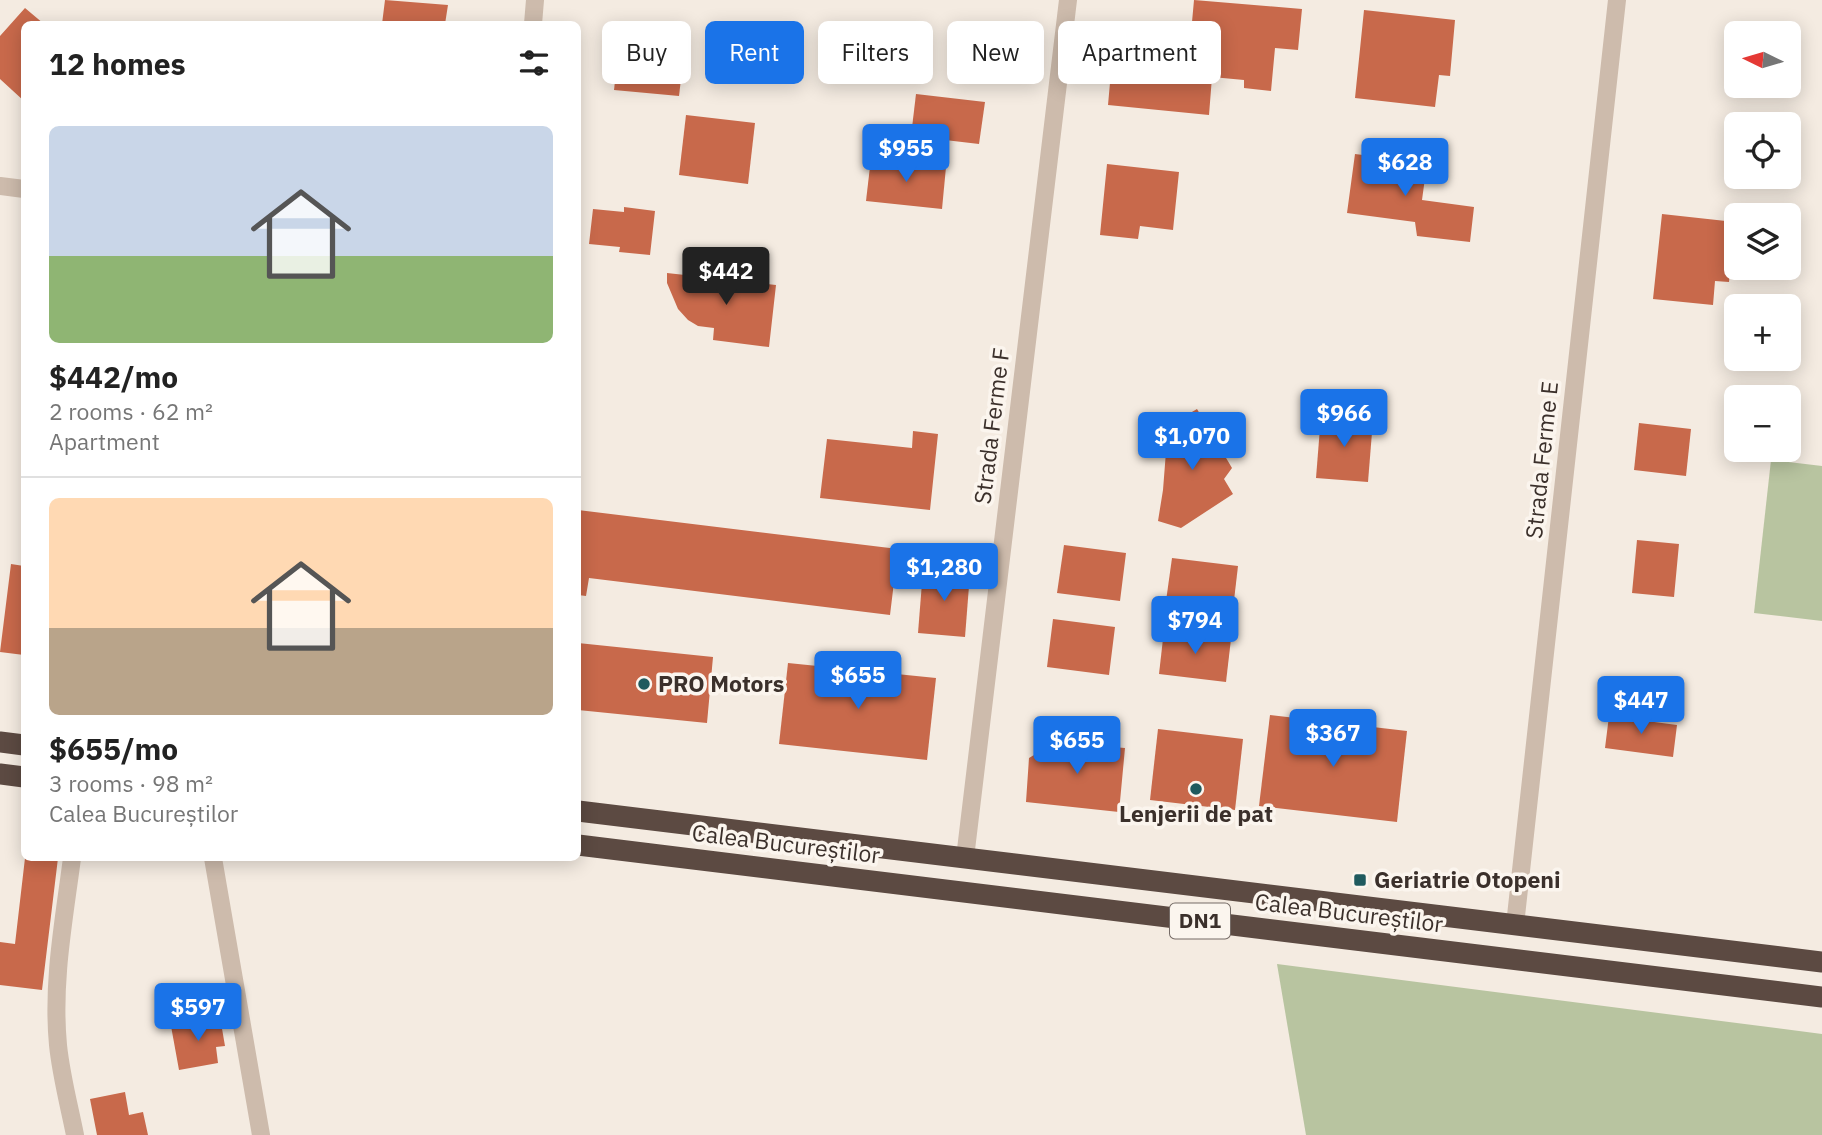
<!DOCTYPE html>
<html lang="en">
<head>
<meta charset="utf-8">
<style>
  :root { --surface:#fff; --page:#f6f6f6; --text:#222; --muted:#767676; --line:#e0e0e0; --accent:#1a73e8 }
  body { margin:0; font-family:"IBM Plex Sans",sans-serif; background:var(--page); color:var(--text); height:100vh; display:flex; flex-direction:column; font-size:26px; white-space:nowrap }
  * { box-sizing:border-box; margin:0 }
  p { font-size:23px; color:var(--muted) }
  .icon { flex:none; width:38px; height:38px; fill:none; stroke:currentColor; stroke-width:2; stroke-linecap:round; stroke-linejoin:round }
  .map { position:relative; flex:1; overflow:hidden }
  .side { position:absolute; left:21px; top:21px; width:560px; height:840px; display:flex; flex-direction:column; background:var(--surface); border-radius:10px; box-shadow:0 4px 18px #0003 }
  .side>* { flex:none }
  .guide { position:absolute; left:602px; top:21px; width:665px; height:63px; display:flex; gap:14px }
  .needle { width:46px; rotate:275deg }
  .buttons { position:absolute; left:1724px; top:21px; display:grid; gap:14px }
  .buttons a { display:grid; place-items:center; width:77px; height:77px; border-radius:10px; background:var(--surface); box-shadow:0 4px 18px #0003; font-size:35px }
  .price { position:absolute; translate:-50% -60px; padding:0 16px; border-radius:7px; background:var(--accent); color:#fff; font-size:23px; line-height:46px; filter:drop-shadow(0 2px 4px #0008) }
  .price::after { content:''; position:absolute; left:50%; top:42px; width:21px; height:16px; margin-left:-10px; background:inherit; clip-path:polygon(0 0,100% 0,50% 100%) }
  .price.on { background:#222; color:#fff }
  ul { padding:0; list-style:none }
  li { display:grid; align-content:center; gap:14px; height:371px; padding:0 28px }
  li+li { border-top:2px solid var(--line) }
  li span { display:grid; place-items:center; height:217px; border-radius:10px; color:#555 }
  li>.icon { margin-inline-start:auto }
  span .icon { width:126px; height:126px; fill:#fffc; stroke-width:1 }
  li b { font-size:30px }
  h2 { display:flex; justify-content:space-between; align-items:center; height:84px; padding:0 28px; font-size:30px }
  .pill { padding:0 24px; border-radius:10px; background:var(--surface); box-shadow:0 4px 18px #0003; font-size:24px; line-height:63px }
  .pill.on { background:var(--accent); color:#fff }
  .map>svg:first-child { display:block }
  .green { fill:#b8c4a0 }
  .building { fill:#c8694b }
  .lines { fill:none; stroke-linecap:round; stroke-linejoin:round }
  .minor { stroke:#cdbbac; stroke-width:18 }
  .highway { stroke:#5c4a42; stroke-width:21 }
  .poi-dot { fill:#1f5a5e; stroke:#fbf5ee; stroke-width:2.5 }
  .labels { text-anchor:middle; stroke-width:7; stroke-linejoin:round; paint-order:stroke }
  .shield { fill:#fbf5ee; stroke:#756b66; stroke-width:2 }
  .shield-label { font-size:21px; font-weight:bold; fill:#3b302b }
  .street-label { font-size:23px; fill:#3b302b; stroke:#fbf5ee }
  .poi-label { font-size:23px; font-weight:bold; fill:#3b302b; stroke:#fbf5ee; text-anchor:start }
</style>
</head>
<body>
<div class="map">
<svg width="1822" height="1135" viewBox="0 0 1822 1135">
  <rect width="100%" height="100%" fill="#f4ebe1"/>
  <!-- green -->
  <g class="green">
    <polygon points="1771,460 1822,466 1822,621 1754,613"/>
    <polygon points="1277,964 1822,1034 1822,1135 1306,1135"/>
  </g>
  <!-- building -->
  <g class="building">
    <polygon points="385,0 448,5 445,24 382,24"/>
    <polygon points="1194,0 1302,9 1298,50 1275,48 1271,91 1244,88 1244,80 1212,77 1209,115 1108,105 1114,38 1135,40 1136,26 1168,29 1167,42 1190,44"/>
    <polygon points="25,8 44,24 24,24 24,101 0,79 0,36"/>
    <polygon points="1364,10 1455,20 1450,76 1439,75 1435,107 1355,98"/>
    <polygon points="619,47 684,54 679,96 614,90"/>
    <polygon points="916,94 985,102 979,144 911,136"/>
    <polygon points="686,115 755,123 748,184 679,175"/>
    <polygon points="1355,154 1427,163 1422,200 1474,207 1470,242 1417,236 1415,222 1347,213"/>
    <polygon points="871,158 946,167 942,209 866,201"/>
    <polygon points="1107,164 1179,172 1173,230 1140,226 1138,239 1100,235"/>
    <polygon points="624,207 655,211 650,255 619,252 620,247 589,244 593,209 624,212"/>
    <polygon points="1662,214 1735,222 1729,282 1715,281 1713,305 1653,299"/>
    <polygon points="667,273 776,285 769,347 713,340 714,328 698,326 688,320 678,309 667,283"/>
    <polygon points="1197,409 1232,468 1224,479 1233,494 1181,528 1158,521 1163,490 1168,426"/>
    <polygon points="1321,415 1373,420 1368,482 1316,478"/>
    <polygon points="1639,423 1691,429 1686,476 1634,470"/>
    <polygon points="913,431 938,434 930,510 820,498 827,439 912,448"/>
    <polygon points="578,510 898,549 890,615 589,578 586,596 578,595"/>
    <polygon points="1637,540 1679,544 1674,597 1632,593"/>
    <polygon points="1064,545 1126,553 1120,601 1057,593"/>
    <polygon points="1172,558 1238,566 1233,609 1166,601"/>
    <polygon points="11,564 24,566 24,655 0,652"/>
    <polygon points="923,570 970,573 965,637 918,633"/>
    <polygon points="1053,619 1115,627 1109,675 1047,667"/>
    <polygon points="1164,630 1231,639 1226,682 1159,674"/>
    <polygon points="578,643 713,657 707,723 578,710"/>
    <polygon points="788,663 936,678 927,760 779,744"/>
    <polygon points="1270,715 1407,731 1397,822 1259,806"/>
    <polygon points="1609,716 1677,725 1673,757 1605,748"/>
    <polygon points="1158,729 1243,739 1235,810 1150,800"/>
    <polygon points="1074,731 1075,744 1125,748 1119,812 1026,802 1029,758"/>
    <polygon points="25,858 58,858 42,990 0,985 0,942 15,944"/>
    <polygon points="220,1017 225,1046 216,1047 218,1063 179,1070 171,1026"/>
    <polygon points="125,1092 129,1115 143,1112 148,1135 97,1135 90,1099"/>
  </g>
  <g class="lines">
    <!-- minor -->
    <g class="minor">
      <polyline points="533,24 535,0"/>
      <polyline points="0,186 24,189"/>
      <path d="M72,858C64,920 52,982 58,1045C61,1075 69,1105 75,1135"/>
      <polyline points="213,858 261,1135"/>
      <polyline points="965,858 1068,0"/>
      <polyline points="1515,925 1617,0"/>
    </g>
    <!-- highway -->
    <g class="highway">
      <polyline points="0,742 24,745"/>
      <polyline points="0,774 24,777"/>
      <polyline points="578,811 1822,962"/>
      <polyline points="578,845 1822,997"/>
    </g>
  </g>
  <!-- markers -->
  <g class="poi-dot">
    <circle cx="644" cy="684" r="7"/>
    <circle cx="1196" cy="789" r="7"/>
    <rect x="1353" y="873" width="14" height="14" rx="3.5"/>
  </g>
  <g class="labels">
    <!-- shield labels -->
    <rect class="shield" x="1170" y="903.5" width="60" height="35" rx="5"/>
    <g class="shield-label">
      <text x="1200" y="928">DN1</text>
    </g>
    <!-- street labels -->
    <g class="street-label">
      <text transform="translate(992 426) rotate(-83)" y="8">Strada Ferme F</text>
      <text transform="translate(1542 460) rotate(-84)" y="8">Strada Ferme E</text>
      <text transform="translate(786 844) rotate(7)" y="8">Calea Bucureștilor</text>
      <text transform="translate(1349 913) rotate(7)" y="8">Calea Bucureștilor</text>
    </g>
    <!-- poi labels -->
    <g class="poi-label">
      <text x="658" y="692">PRO Motors</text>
      <text x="1196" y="822" text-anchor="middle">Lenjerii de pat</text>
      <text x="1374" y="888">Geriatrie Otopeni</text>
    </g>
  </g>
</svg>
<div class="buttons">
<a><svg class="needle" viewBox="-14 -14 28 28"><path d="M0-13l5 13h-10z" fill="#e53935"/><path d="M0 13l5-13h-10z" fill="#767676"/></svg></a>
<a><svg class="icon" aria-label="locate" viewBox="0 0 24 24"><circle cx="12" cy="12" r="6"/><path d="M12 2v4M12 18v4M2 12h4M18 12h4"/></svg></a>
<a><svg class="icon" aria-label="layers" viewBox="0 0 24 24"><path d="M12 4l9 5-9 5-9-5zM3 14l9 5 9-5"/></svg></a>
<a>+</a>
<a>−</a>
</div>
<b class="price" style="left:906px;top:184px">$955</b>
<b class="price" style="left:1405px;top:198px">$628</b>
<b class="price on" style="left:726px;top:307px">$442</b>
<b class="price" style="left:1344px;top:449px">$966</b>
<b class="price" style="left:1192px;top:472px">$1,070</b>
<b class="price" style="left:944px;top:603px">$1,280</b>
<b class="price" style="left:1195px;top:656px">$794</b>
<b class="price" style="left:858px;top:711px">$655</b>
<b class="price" style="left:1641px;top:736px">$447</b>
<b class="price" style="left:1333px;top:769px">$367</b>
<b class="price" style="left:1077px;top:776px">$655</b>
<b class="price" style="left:198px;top:1043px">$597</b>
<div class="guide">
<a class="pill">Buy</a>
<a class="pill on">Rent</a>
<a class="pill">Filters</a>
<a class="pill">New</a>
<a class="pill">Apartment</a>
</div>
<section class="side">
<h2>12 homes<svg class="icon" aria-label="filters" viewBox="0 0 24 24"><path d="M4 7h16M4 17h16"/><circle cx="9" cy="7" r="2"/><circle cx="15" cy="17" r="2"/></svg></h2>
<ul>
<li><span style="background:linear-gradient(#c9d6e8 60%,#8fb573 0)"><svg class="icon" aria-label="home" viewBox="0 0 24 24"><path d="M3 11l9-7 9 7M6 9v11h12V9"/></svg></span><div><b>$442/mo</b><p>2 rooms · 62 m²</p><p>Apartment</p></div></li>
<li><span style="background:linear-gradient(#ffd9b3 60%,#b9a48a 0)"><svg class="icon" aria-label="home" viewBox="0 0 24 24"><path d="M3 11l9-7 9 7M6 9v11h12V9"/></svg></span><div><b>$655/mo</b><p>3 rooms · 98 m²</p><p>Calea Bucureștilor</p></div></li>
</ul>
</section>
</div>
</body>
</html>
